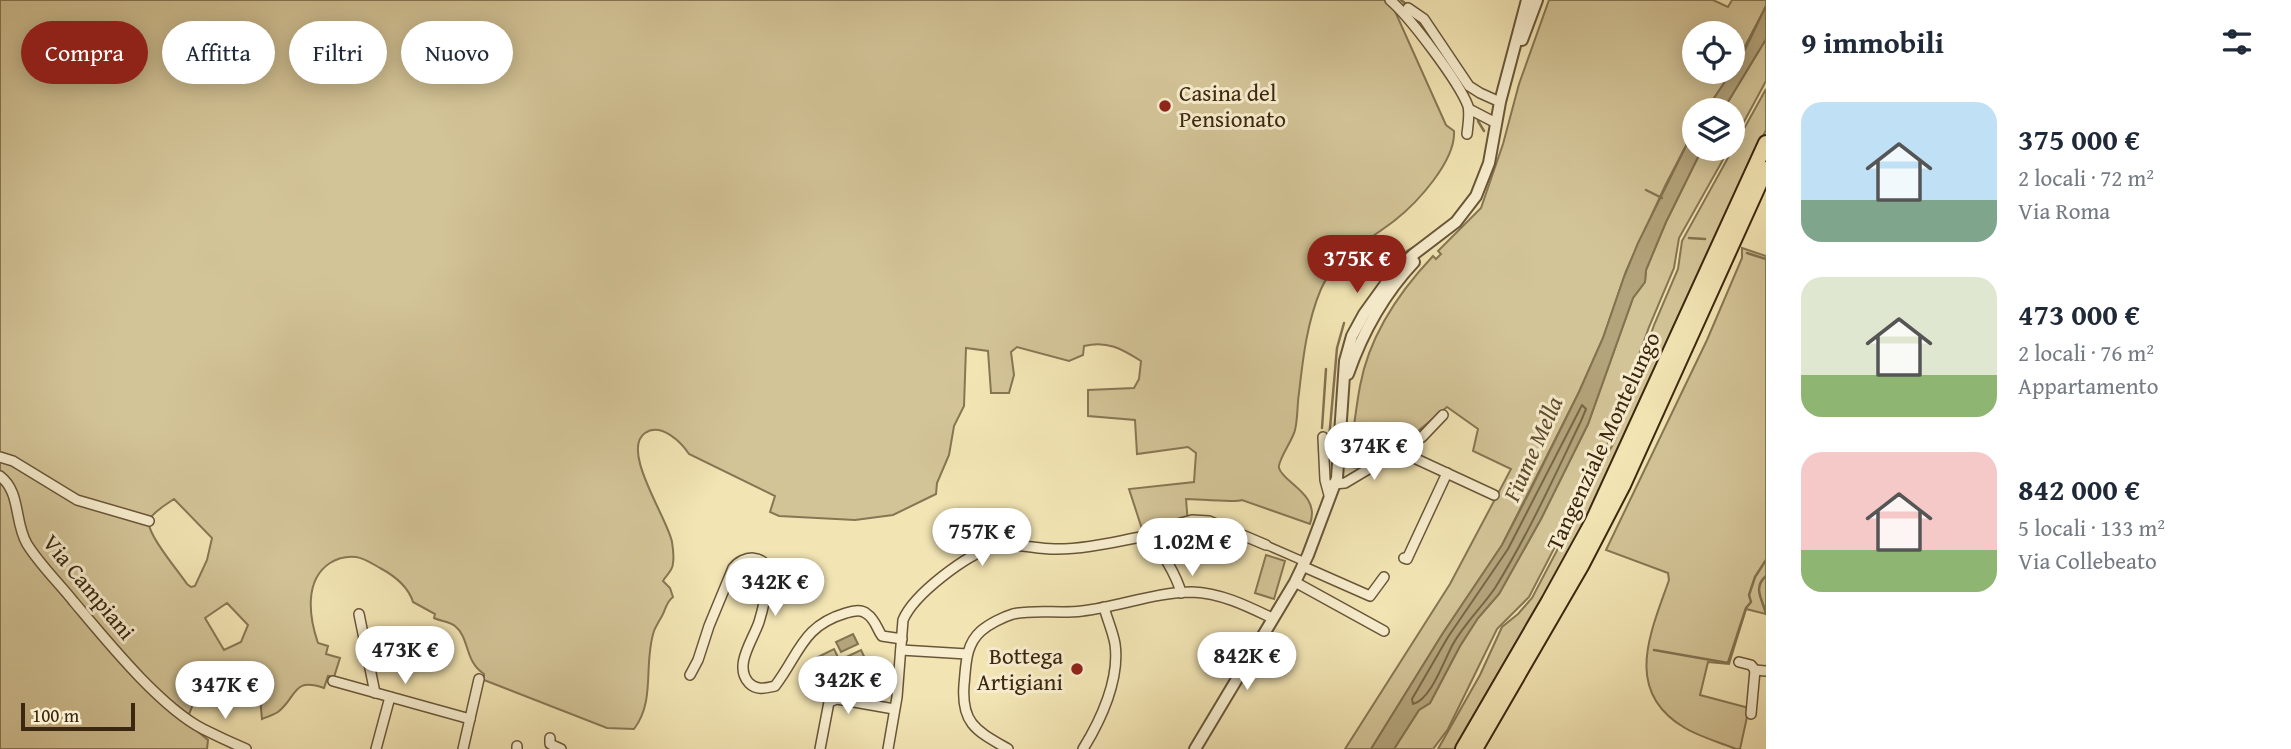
<!DOCTYPE html>
<html lang="it">
<head>
<meta charset="utf-8">
<style>
  :root { --surface:#fff; --page:#f2f2f3; --text:#1f2937; --muted:#747a83; --accent:#8f2418 }
  body { margin:0; font-family:"Gentium Book Plus",serif; background:var(--page); color:var(--text); height:100vh; display:flex; flex-direction:column; font-size:26px; white-space:nowrap }
  * { box-sizing:border-box; margin:0 }
  p { font-size:23px; color:var(--muted) }
  .icon { flex:none; width:38px; height:38px; fill:none; stroke:currentColor; stroke-width:2; stroke-linecap:round; stroke-linejoin:round }
  .map { position:relative; flex:1; overflow:hidden }
  .sheet { display:flex; flex-direction:column; background:var(--surface); width:525px }
  .sheet>* { flex:none }
  .hud { position:absolute; left:21px; top:21px; width:665px; height:63px; display:flex; gap:14px }
  .tools { position:absolute; left:1682px; top:21px; display:grid; gap:14px }
  .tools a { display:grid; place-items:center; width:63px; height:63px; border-radius:50%; background:var(--surface); box-shadow:0 4px 18px #0003; font-size:35px }
  .scale { position:absolute; left:21px; bottom:18px; width:114px; box-sizing:border-box; padding-left:7px; border:4px solid #3b270f; border-top:0; font-size:19px; line-height:24px; white-space:nowrap; color:#3b270f; -webkit-text-stroke:5px #f7edce; paint-order:stroke }
  .price { position:absolute; translate:-50% -60px; padding:0 16px; border-radius:24px; background:#fff; color:#222; font-size:23px; line-height:46px; filter:drop-shadow(0 2px 4px #0008) }
  .price::after { content:''; position:absolute; left:50%; top:42px; width:21px; height:16px; margin-left:-10px; background:inherit; clip-path:polygon(0 0,100% 0,50% 100%) }
  .price.current { background:var(--accent); color:#fff }
  ul { padding:0; list-style:none }
  li { display:flex; align-items:center; gap:21px; height:175px; padding:0 35px }
  li span { display:grid; place-items:center; flex:none; width:196px; height:140px; border-radius:21px; color:#555 }
  li>.icon { margin-inline-start:auto }
  span .icon { width:84px; height:84px; fill:#fffc; stroke-width:1 }
  li b { font-size:30px }
  h2 { display:flex; justify-content:space-between; align-items:center; height:84px; padding:0 35px; font-size:30px }
  .pill { padding:0 24px; border-radius:32px; background:var(--surface); box-shadow:0 4px 18px #0003; font-size:24px; line-height:63px }
  .pill.current { background:var(--accent); color:#fff }
  main { display:flex; flex:1; min-height:0 }
  .map>svg:first-child { display:block }
  .green { fill:#d3c497; stroke:#877653; stroke-width:2; fill-rule:evenodd }
  .water { fill:#b4a47b; stroke:#847250; stroke-width:2 }
  .lines { fill:none; stroke-linecap:round; stroke-linejoin:round }
  .shore { stroke:#786645; stroke-width:2 }
  .stream { stroke:#847250; stroke-width:2.5 }
  .pedestrian-casing { stroke:#695638; stroke-width:10 }
  .minor-casing { stroke:#695638; stroke-width:12 }
  .tertiary-casing { stroke:#695638; stroke-width:14 }
  .trunk-casing { stroke:#3b270f; stroke-width:18 }
  .pedestrian { stroke:#f7edce; stroke-width:7 }
  .minor { stroke:#f7edce; stroke-width:9 }
  .tertiary { stroke:#f7edce; stroke-width:10 }
  .trunk { stroke:#f2e4b3; stroke-width:14 }
  .poi-dot { fill:#8f2418; stroke:#f7edce; stroke-width:2.5 }
  .labels { text-anchor:middle; stroke-width:6; stroke-linejoin:round; paint-order:stroke }
  .poi-label { font-size:23px; fill:#3b270f; stroke:#f7edce; text-anchor:start }
  .street-label { font-size:23px; fill:#3b270f; stroke:#f7edce }
  .water-label { font-size:24px; font-style:italic; fill:#5f4c2f; stroke:#f7edce }
</style>
</head>
<body>
<main>
<div class="map">
<svg width="1766" height="749" viewBox="0 0 1766 749">
  <rect width="100%" height="100%" fill="#f2e4b3"/>
  <filter id="stains"><feTurbulence type="fractalNoise" baseFrequency=".00286" numOctaves="4"/><feColorMatrix values="0 0 0 0 .2 0 0 0 0 .09 0 0 0 0 .02 0 0 0 .5 -.17"/></filter>
  <radialGradient id="worn" r=".72"><stop offset=".6" stop-color="#630" stop-opacity="0"/><stop offset="1" stop-color="#630" stop-opacity=".3"/></radialGradient>
  <!-- green -->
  <g class="green">
    <path d="M0,0H1385L1394,9L1446,125L1454,131C1456,161 1417,203 1394,221C1369,240 1334,259 1321,289C1307,322 1303,358 1299,393C1297,405 1298,418 1295,430C1293,440 1277,461 1279,468C1283,483 1321,494 1310,524L1242,500C1234,503 1198,499 1186,499L1188,524L1143,532L1129,489L1194,482L1196,453L1188,447L1137,454L1135,420L1088,416V390L1134,388L1139,379L1141,361C1122,349 1107,340 1084,346L1083,355L1069,361L1017,347L1011,352L1014,375L1009,393H991L988,351L966,348L964,406L954,426L949,455L937,483L936,494L893,515L855,520L779,516L770,512L775,496L689,454C681,442 661,422 645,433C620,450 668,519 672,542C673,548 674,557 673,563C673,571 666,575 663,581L670,588L673,597C666,602 666,609 662,616C659,621 656,626 654,631C643,664 656,700 634,729L607,728L484,680V674C464,661 470,638 455,626C451,622 440,621 434,618L435,614L413,602C408,586 395,576 380,568C373,564 364,558 356,557C346,556 338,558 330,563C304,580 309,617 318,643L328,646L326,654L340,658L334,677L328,676L324,688C292,677 298,696 278,712C273,715 267,717 262,719L260,698L203,679L186,722L208,740L207,749H0ZM174,499L212,538L207,560L195,586L191,587L187,584C179,572 146,533 149,521C151,513 167,504 174,499ZM227,603L248,625L241,642L224,650L205,618Z"/>
    <path d="M1549,0H1713L1728,7L1732,0H1766V6L1732,71V33H1694V72H1732L1706,110H1694V130L1665,186L1626,271L1603,338L1579,392L1502,545L1443,633L1371,749H1345L1450,584L1511,469L1473,451L1478,429L1447,407L1412,436L1369,463L1365,460L1357,468L1347,466C1353,440 1355,413 1360,386C1369,337 1399,292 1433,256L1436,259L1441,254L1438,251L1481,208L1503,144L1519,84Z"/>
    <polygon points="1766,39 1766,81 1733,142 1732,110 1723,110"/>
    <polygon points="1766,89 1766,130 1596,501 1562,567 1455,749 1438,749 1480,675 1502,627 1518,614 1532,598 1614,442 1654,325 1678,269 1682,241"/>
    <polygon points="1702,149 1729,149 1679,238 1674,268 1649,327 1621,405 1619,420 1604,452 1529,597 1497,629 1448,729 1433,749 1394,749 1419,710 1430,703 1460,646 1478,618 1499,594 1541,519 1588,424 1633,298 1645,282 1646,270 1666,222"/>
    <path d="M1742,248L1766,256V614L1746,609L1729,664L1708,662L1700,695L1749,708L1740,749H1736C1719,742 1700,737 1685,728C1622,691 1651,632 1669,580L1668,573L1606,550L1707,340L1742,258Z"/>
    <polygon points="1266,555 1285,561 1274,599 1255,593"/>
    <polygon points="834,649 851,685 832,693 816,658"/>
    <polygon points="861,650 878,686 859,695 842,659"/>
  </g>
  <!-- water -->
  <g class="water">
    <polygon points="1766,6 1766,39 1723,110 1706,110 1742,56"/>
    <polygon points="1694,130 1694,149 1702,149 1666,222 1646,270 1645,282 1633,298 1588,424 1541,519 1499,594 1478,618 1460,646 1430,703 1419,710 1394,749 1371,749 1443,633 1502,545 1529,493 1579,392 1603,338 1624,277 1638,243"/>
    <polygon points="853,634 858,644 841,652 836,642"/>
  </g>
  <g class="lines">
    <!-- shore -->
    <path class="shore" d="M1582,405L1586,409L1581,421C1554,477 1528,535 1495,588C1482,607 1465,623 1453,644C1444,660 1431,700 1413,704L1412,699L1448,637L1508,549Z"/>
    <!-- stream -->
    <g class="stream">
      <polyline points="1401,0 1406,4"/>
      <polyline points="1478,121 1484,131"/>
      <polyline points="1646,190 1662,198"/>
      <polyline points="1689,238 1705,239"/>
      <polyline points="1747,253 1766,259"/>
      <polyline points="1371,280 1391,261 1414,247"/>
      <polyline points="1322,428 1326,369"/>
      <polyline points="1328,451 1337,348 1344,323"/>
      <path d="M1766,576C1752,588 1763,600 1766,614"/>
      <polyline points="1654,650 1728,663 1746,608 1751,602 1749,595 1755,577 1766,560"/>
    </g>
    <!-- pedestrian casing -->
    <g class="pedestrian-casing">
      <polyline id="pedestrian" points="1266,545 1305,562"/>
    </g>
    <!-- minor casing -->
    <g class="minor-casing">
      <g id="minor">
        <path d="M1390,0C1410,17 1459,82 1468,106C1470,114 1468,125 1467,134"/>
        <polyline points="1408,8 1424,19 1469,86 1480,93 1500,102"/>
        <polyline points="1469,109 1496,123"/>
        <polyline points="1323,437 1325,480 1329,495"/>
        <polyline points="1399,451 1494,495"/>
        <polyline points="0,457 13,461 77,500 149,521"/>
        <path d="M0,476C21,492 14,522 27,544C40,565 59,583 74,602C106,640 159,706 203,729C217,736 232,743 246,749"/>
        <polyline points="1333,484 1345,483 1422,437 1443,415"/>
        <polyline points="1147,536 1151,531 1192,520 1209,521 1266,545"/>
        <polyline points="1404,558 1407,559 1447,473"/>
        <polyline points="1302,566 1370,596 1384,577"/>
        <polyline points="1295,582 1384,631"/>
        <polyline points="359,614 375,693"/>
        <polyline points="901,650 967,654"/>
        <polyline points="1739,662 1751,665 1755,670 1766,671"/>
        <path d="M690,675L698,660L709,626L733,568C743,555 765,553 769,573C767,589 764,606 759,622C753,640 733,666 749,683C757,691 766,688 775,686C800,653 802,626 846,613C854,611 861,609 867,614C875,619 877,629 882,636L902,639"/>
        <polyline points="333,681 470,719"/>
        <polyline points="1751,714 1755,670"/>
        <polyline points="550,738 550,744 561,749"/>
        <polyline points="376,749 390,697"/>
        <polyline points="463,749 479,679"/>
        <polyline points="517,749 517,746"/>
        <polyline points="820,749 829,702 837,699 894,709"/>
        <path d="M888,749L897,697L903,620C914,594 966,555 993,547C1012,541 1037,550 1057,549C1088,549 1117,541 1147,536C1159,544 1178,579 1181,593"/>
        <path d="M1008,749C977,731 961,724 964,685C966,666 965,645 981,631C989,624 1003,617 1013,614C1035,609 1060,614 1082,611C1119,607 1155,592 1192,592C1221,593 1247,606 1272,618"/>
        <path d="M1083,749C1101,720 1120,679 1115,644C1113,632 1107,619 1104,607"/>
      </g>
    </g>
    <!-- tertiary casing -->
    <g class="tertiary-casing">
      <g id="tertiary">
        <polyline points="1522,40 1537,0"/>
        <path d="M1348,374C1363,331 1383,295 1414,262"/>
        <polyline points="1195,749 1295,582 1308,555 1337,478 1345,361 1352,336 1364,314 1395,271 1414,254 1456,222 1476,196 1489,163 1500,102 1527,0"/>
      </g>
    </g>
    <!-- trunk casing -->
    <g class="trunk-casing">
      <g id="trunk">
        <polyline points="1463,749 1549,601 1592,523 1766,143"/>
        <polyline points="1475,749 1581,566 1623,485 1766,169"/>
      </g>
    </g>
    <!-- pedestrian -->
    <use href="#pedestrian" class="pedestrian"/>
    <!-- minor -->
    <use href="#minor" class="minor"/>
    <!-- tertiary -->
    <use href="#tertiary" class="tertiary"/>
    <!-- trunk -->
    <use href="#trunk" class="trunk"/>
  </g>
  <!-- markers -->
  <g class="poi-dot">
    <circle cx="1165" cy="106" r="7"/>
    <circle cx="1077" cy="669" r="7"/>
  </g>
  <g class="labels">
    <!-- poi labels -->
    <g class="poi-label">
      <text x="1179" y="101">Casina del<tspan x="1179" dy="26">Pensionato</tspan></text>
      <text x="1063" y="664" text-anchor="end">Bottega<tspan x="1063" dy="26">Artigiani</tspan></text>
    </g>
    <!-- street labels -->
    <g class="street-label">
      <text transform="translate(1603 441) rotate(-65)" y="8">Tangenziale Montelungo</text>
      <text transform="translate(89 587) rotate(50)" y="8">Via Campiani</text>
    </g>
    <!-- water labels -->
    <g class="water-label">
      <text transform="translate(1533 449) rotate(-66)" y="8">Fiume Mella</text>
    </g>
  </g>
  <rect width="100%" height="100%" filter="url(#stains)"/>
  <rect width="100%" height="100%" fill="url(#worn)"/>
</svg>
<div class="tools">
<a><svg class="icon" aria-label="locate" viewBox="0 0 24 24"><circle cx="12" cy="12" r="6"/><path d="M12 2v4M12 18v4M2 12h4M18 12h4"/></svg></a>
<a><svg class="icon" aria-label="layers" viewBox="0 0 24 24"><path d="M12 4l9 5-9 5-9-5zM3 14l9 5 9-5"/></svg></a>
</div>
<div class="scale">100 m</div>
<b class="price current" style="left:1357px;top:295px">375K €</b>
<b class="price" style="left:1374px;top:482px">374K €</b>
<b class="price" style="left:982px;top:568px">757K €</b>
<b class="price" style="left:1192px;top:578px">1.02M €</b>
<b class="price" style="left:775px;top:618px">342K €</b>
<b class="price" style="left:405px;top:686px">473K €</b>
<b class="price" style="left:1247px;top:692px">842K €</b>
<b class="price" style="left:848px;top:716px">342K €</b>
<b class="price" style="left:225px;top:721px">347K €</b>
<div class="hud">
<a class="pill current">Compra</a>
<a class="pill">Affitta</a>
<a class="pill">Filtri</a>
<a class="pill">Nuovo</a>
</div>
</div>
<section class="sheet">
<h2>9 immobili<svg class="icon" aria-label="filters" viewBox="0 0 24 24"><path d="M4 7h16M4 17h16"/><circle cx="9" cy="7" r="2"/><circle cx="15" cy="17" r="2"/></svg></h2>
<ul>
<li><span style="background:linear-gradient(#bfe0f5 70%,#7fa58c 0)"><svg class="icon" aria-label="home" viewBox="0 0 24 24"><path d="M3 11l9-7 9 7M6 9v11h12V9"/></svg></span><div><b>375 000 €</b><p>2 locali · 72 m²</p><p>Via Roma</p></div></li>
<li><span style="background:linear-gradient(#dfe7d0 70%,#8fb573 0)"><svg class="icon" aria-label="home" viewBox="0 0 24 24"><path d="M3 11l9-7 9 7M6 9v11h12V9"/></svg></span><div><b>473 000 €</b><p>2 locali · 76 m²</p><p>Appartamento</p></div></li>
<li><span style="background:linear-gradient(#f6c9c9 70%,#8fb573 0)"><svg class="icon" aria-label="home" viewBox="0 0 24 24"><path d="M3 11l9-7 9 7M6 9v11h12V9"/></svg></span><div><b>842 000 €</b><p>5 locali · 133 m²</p><p>Via Collebeato</p></div></li>
</ul>
</section>
</main>
</body>
</html>
